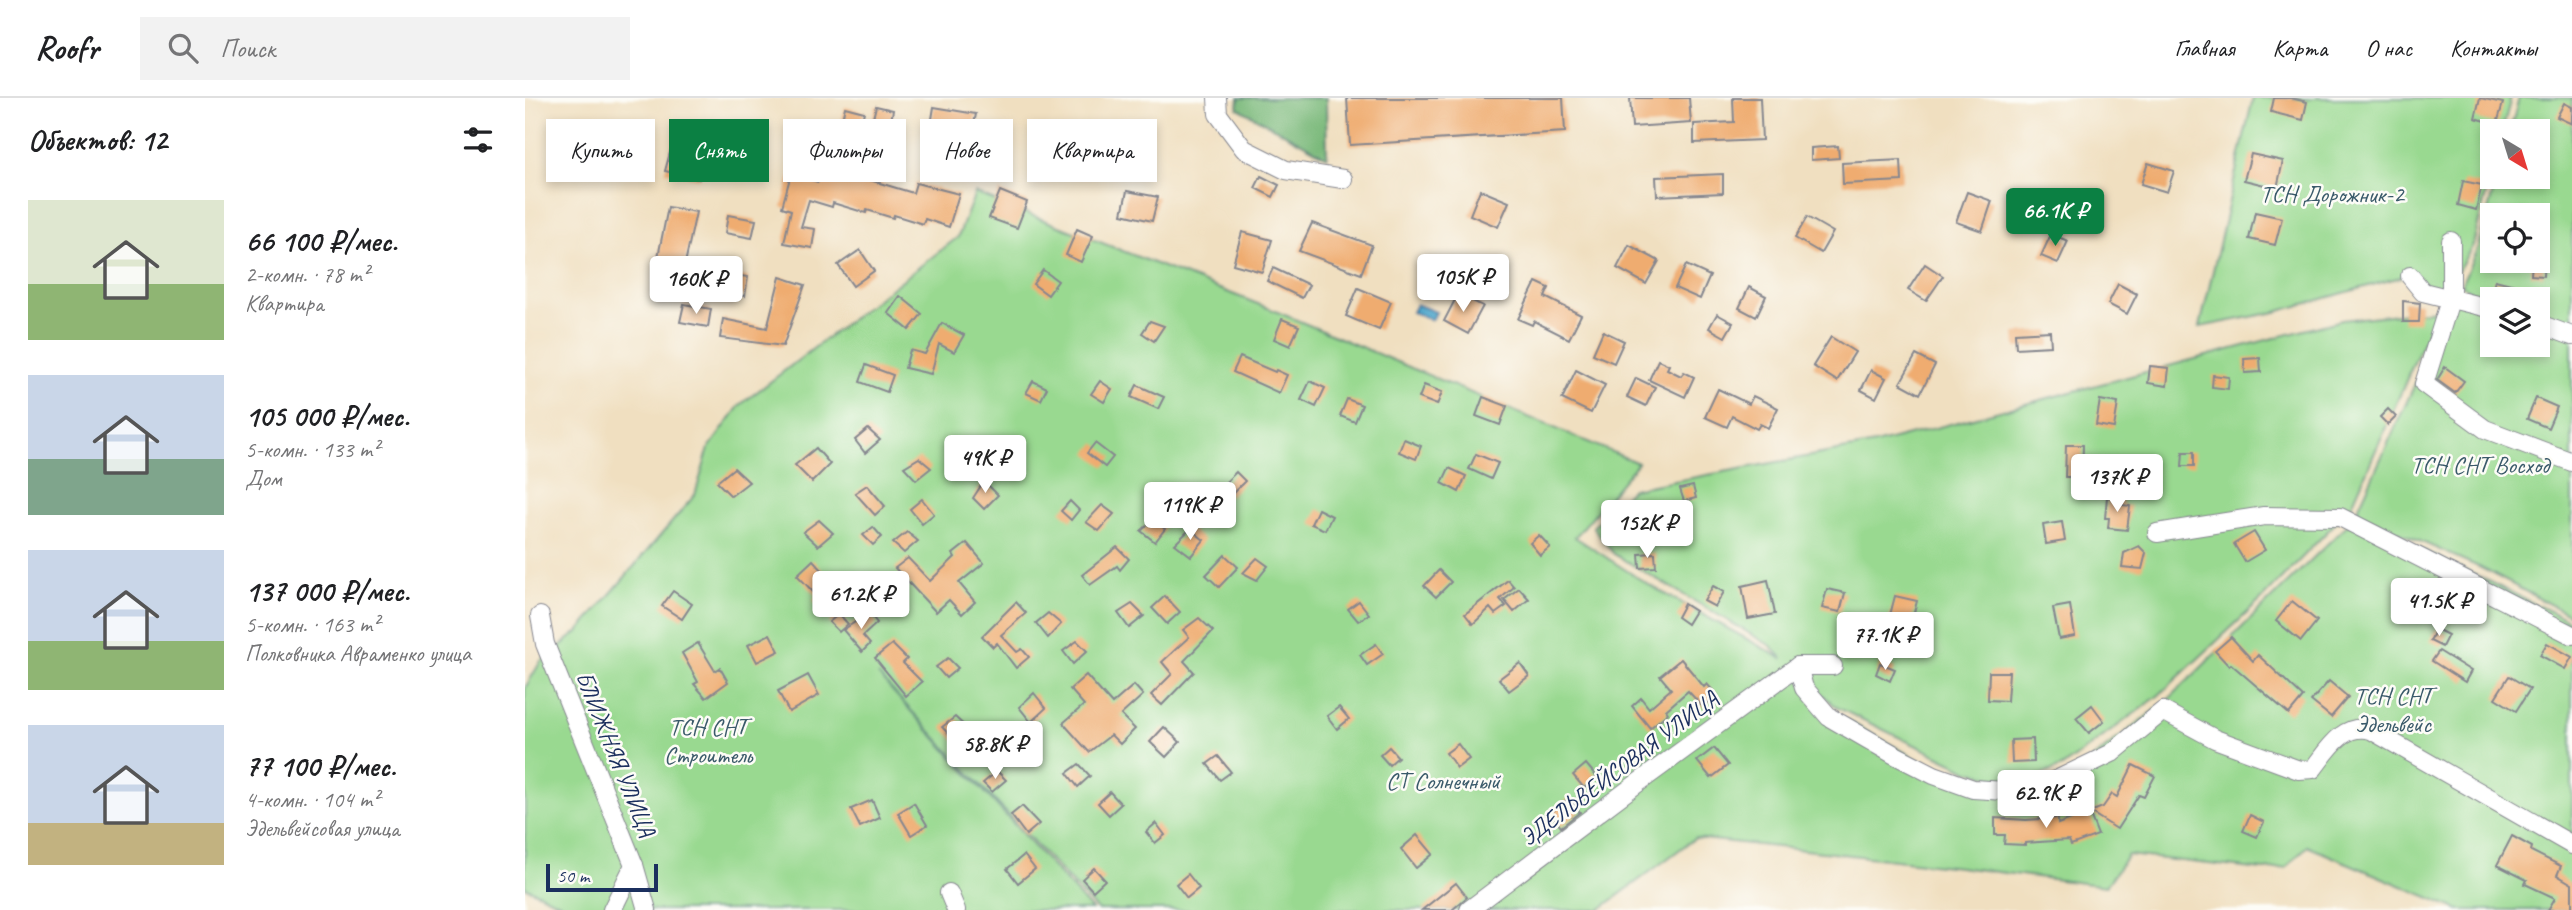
<!DOCTYPE html>
<html lang="ru">
<head>
<meta charset="utf-8">
<style>
  :root { --surface:#fff; --page:#f2f2f2; --text:#202124; --muted:#757577; --line:#e0e0e0; --accent:#0b8043 }
  body { margin:0; font-family:Caveat,sans-serif; background:var(--page); color:var(--text); height:100vh; display:flex; flex-direction:column; font-size:26px; white-space:nowrap }
  * { box-sizing:border-box; margin:0 }
  p { font-size:23px; color:var(--muted) }
  .icon { flex:none; width:38px; height:38px; fill:none; stroke:currentColor; stroke-width:2; stroke-linecap:round; stroke-linejoin:round }
  .map { position:relative; flex:1; overflow:hidden }
  .drawer { display:flex; flex-direction:column; background:var(--surface); width:525px }
  .drawer>* { flex:none }
  .hud { position:absolute; left:21px; top:21px; width:665px; height:63px; display:flex; gap:14px }
  .needle { width:46px; rotate:142deg }
  .buttons { position:absolute; left:1955px; top:21px; display:grid; gap:14px }
  .buttons a { display:grid; place-items:center; width:70px; height:70px; border-radius:0px; background:var(--surface); box-shadow:0 4px 10px #0003; font-size:35px }
  .scale { position:absolute; left:21px; bottom:18px; width:112px; box-sizing:border-box; padding-left:7px; border:4px solid #1b2f5e; border-top:0; font-size:19px; line-height:24px; white-space:nowrap; color:#1b2f5e; -webkit-text-stroke:5px #fdfcf7; paint-order:stroke }
  .price { position:absolute; translate:-50% -60px; padding:0 16px; border-radius:7px; background:#fff; color:#222; font-size:23px; line-height:46px; filter:drop-shadow(0 2px 4px #0008) }
  .price::after { content:''; position:absolute; left:50%; top:42px; width:21px; height:16px; margin-left:-10px; background:inherit; clip-path:polygon(0 0,100% 0,50% 100%) }
  .price.current { background:var(--accent); color:#fff }
  ul { padding:0; list-style:none }
  li { display:flex; align-items:center; gap:21px; height:175px; padding:0 28px }
  li span { display:grid; place-items:center; flex:none; width:196px; height:140px; border-radius:0px; color:#555 }
  li>.icon { margin-inline-start:auto }
  span .icon { width:84px; height:84px; fill:#fffc; stroke-width:1 }
  li b { font-size:30px }
  h2 { display:flex; justify-content:space-between; align-items:center; height:84px; padding:0 28px; font-size:30px }
  .pill { padding:0 24px; border-radius:0px; background:var(--surface); box-shadow:0 4px 10px #0003; font-size:24px; line-height:63px }
  .pill.current { background:var(--accent); color:#fff }
  header { display:flex; align-items:center; gap:42px; box-sizing:border-box; height:98px; padding:0 35px; background:var(--surface); border-bottom:2px solid var(--line) }
  header strong { font-size:33px }
  nav { display:flex; gap:38px; margin-inline-start:auto; font-size:24px }
  .search { width:490px; height:63px; background:var(--page); display:flex; align-items:center; gap:18px; box-sizing:border-box; padding:0 24px; border-radius:0px; color:var(--muted); font-size:26px }
  main { display:flex; flex:1; min-height:0 }
  .map>svg:first-child { display:block }
  .green { fill:#99d990; stroke:#5a8477; stroke-width:2; fill-rule:evenodd }
  .forest { fill:#7ab97a; stroke:#4a746c; stroke-width:2 }
  .water { fill:#4da5ca; stroke:#346a94; stroke-width:2 }
  .building { fill:#efac70 }
  .lines { fill:none; stroke-linecap:round; stroke-linejoin:round }
  .minor-casing { stroke:#86878f; stroke-width:20 }
  .minor { stroke:#fff; stroke-width:18 }
  .labels { text-anchor:middle; stroke-width:5; stroke-linejoin:round; paint-order:stroke }
  .park-label { font-size:24px; fill:#3a5a6a; stroke:#fdfcf7 }
  .street-label { font-size:24px; fill:#1b2f5e; stroke:#fdfcf7 }
</style>
</head>
<body>
<header>
<strong>Roofr</strong>
<div class="search"><svg class="icon" aria-label="search" viewBox="0 0 24 24"><circle cx="10" cy="10" r="6"/><path d="M15 15l6 6"/></svg>Поиск</div>
<nav><a>Главная</a><a>Карта</a><a>О нас</a><a>Контакты</a></nav>
</header>
<main>
<section class="drawer">
<h2>Объектов: 12<svg class="icon" aria-label="filters" viewBox="0 0 24 24"><path d="M4 7h16M4 17h16"/><circle cx="9" cy="7" r="2"/><circle cx="15" cy="17" r="2"/></svg></h2>
<ul>
<li><span style="background:linear-gradient(#dfe7d0 60%,#8fb573 0)"><svg class="icon" aria-label="home" viewBox="0 0 24 24"><path d="M3 11l9-7 9 7M6 9v11h12V9"/></svg></span><div><b>66 100 ₽/мес.</b><p>2-комн. · 78 m²</p><p>Квартира</p></div></li>
<li><span style="background:linear-gradient(#c9d6e8 60%,#7fa58c 0)"><svg class="icon" aria-label="home" viewBox="0 0 24 24"><path d="M3 11l9-7 9 7M6 9v11h12V9"/></svg></span><div><b>105 000 ₽/мес.</b><p>5-комн. · 133 m²</p><p>Дом</p></div></li>
<li><span style="background:linear-gradient(#c9d6e8 65%,#8fb573 0)"><svg class="icon" aria-label="home" viewBox="0 0 24 24"><path d="M3 11l9-7 9 7M6 9v11h12V9"/></svg></span><div><b>137 000 ₽/мес.</b><p>5-комн. · 163 m²</p><p>Полковника Авраменко улица</p></div></li>
<li><span style="background:linear-gradient(#c9d6e8 70%,#c2b280 0)"><svg class="icon" aria-label="home" viewBox="0 0 24 24"><path d="M3 11l9-7 9 7M6 9v11h12V9"/></svg></span><div><b>77 100 ₽/мес.</b><p>4-комн. · 104 m²</p><p>Эдельвейсовая улица</p></div></li>
</ul>
</section>
<div class="map">
<svg width="2047" height="812" viewBox="0 0 2047 812">
  <rect width="100%" height="100%" fill="#fdfcf7"/>
  <filter id="ink" filterUnits="userSpaceOnUse"><feTurbulence type="fractalNoise" baseFrequency=".0143" numOctaves="2"/><feDisplacementMap in="SourceGraphic" scale="14" xChannelSelector="R" yChannelSelector="G"/><feConvolveMatrix kernelMatrix="1 2 1 2 8 2 1 2 1" color-interpolation-filters="sRGB"/></filter>
  <filter id="wash" filterUnits="userSpaceOnUse"><feTurbulence type="fractalNoise" baseFrequency=".00686" numOctaves="4" result="noise"/><feDisplacementMap in="SourceGraphic" scale="28" xChannelSelector="R" yChannelSelector="G"/><feGaussianBlur stdDeviation="1.57" result="paint"/><feColorMatrix in="noise" values="0 0 0 0 0 0 0 0 0 0 0 0 0 0 0 0 0 1.4 0 .05"/><feComposite in="paint" operator="in"/></filter>
  <g filter="url(#wash)">
    <rect width="100%" height="100%" fill="#f0dfc0"/>
    <!-- green -->
    <g class="green">
      <polygon points="1728,0 1986,0 1977,33 1967,33 1967,72 1948,147 1920,194 1898,190 1890,175 1751,214 1675,229"/>
      <path d="M1994,0H2047V231L2013,219L2012,201L1967,203L1953,198L1936,187L1953,149L1972,79H2012V33H1985ZM1967,117H2012V163H1967Z"/>
      <polygon points="450,95 743,210 1113,365 1050,439 1124,487 1258,561 1246,548 1089,456 1068,429 1107,391 1350,346 1817,222 1912,212 1826,409 1736,502 1633,598 1537,669 1491,686 1444,673 1311,609 1280,580 1305,613 1401,666 1512,704 1645,600 1830,419 2047,524 2047,812 1934,812 1782,748 1761,770 1738,772 1603,757 1581,788 1434,769 1170,740 1074,812 572,812 353,577 567,812 49,812 0,789 0,590 16,563 53,534 170,397 184,350 215,307 433,139"/>
      <polygon points="1932,194 1967,208 1967,247 2012,247 2013,225 2047,238 2047,518 1956,470 1831,415"/>
    </g>
    <!-- forest -->
    <polygon class="forest" points="714,0 801,0 802,59 713,10"/>
    <!-- water -->
    <polygon class="water" points="891,206 911,214 907,222 887,214"/>
    <g id="blocks">
      <!-- building -->
      <g class="building">
        <polygon points="822,0 1038,0 1040,34 825,47"/>
        <polygon points="1105,0 1164,0 1166,25 1107,29"/>
        <polygon points="1208,0 1235,0 1237,42 1169,45 1169,26 1209,24"/>
        <polygon points="1749,0 1766,0 1782,4 1778,22 1746,14"/>
        <polygon points="1955,0 1978,5 1972,26 1950,20"/>
        <polygon points="2039,5 2047,9 2047,26 2032,19"/>
        <polygon points="351,8 368,12 365,28 347,24"/>
        <polygon points="320,9 339,14 336,26 317,21"/>
        <polygon points="409,9 451,16 446,41 405,33"/>
        <polygon points="87,23 128,40 113,70 76,57"/>
        <polygon points="150,36 184,45 174,81 140,73"/>
        <polygon points="1313,48 1314,60 1286,62 1286,50"/>
        <polygon points="1726,56 1758,63 1752,90 1719,82"/>
        <polygon points="1376,62 1377,83 1318,86 1317,65"/>
        <polygon points="1623,65 1649,73 1642,94 1616,86"/>
        <polygon points="297,72 326,82 328,77 388,95 391,85 434,96 424,129 400,121 398,126 369,117 368,120 342,112 341,115 308,105 307,109 284,102 276,129 290,131 287,150 259,145 266,112 257,109 266,76 293,84"/>
        <polygon points="1198,76 1198,95 1132,98 1131,79"/>
        <polygon points="736,78 754,87 748,99 730,90"/>
        <polygon points="1938,83 1957,87 1951,112 1933,107"/>
        <polygon points="955,92 984,104 973,129 945,117"/>
        <polygon points="475,93 502,104 492,130 464,120"/>
        <polygon points="602,93 633,99 627,123 597,116"/>
        <polygon points="1442,94 1467,103 1457,133 1431,124"/>
        <polygon points="143,109 171,114 158,175 171,177 168,196 140,191 145,161 133,159"/>
        <polygon points="1730,114 1757,120 1750,147 1724,141"/>
        <polygon points="203,117 231,122 227,140 200,135"/>
        <polygon points="1282,119 1308,134 1296,155 1270,140"/>
        <polygon points="787,125 847,147 836,176 774,153"/>
        <polygon points="552,131 568,138 556,164 541,157"/>
        <polygon points="717,134 747,142 737,174 708,166"/>
        <polygon points="1526,136 1543,143 1533,165 1516,158"/>
        <polygon points="1104,147 1134,163 1121,186 1092,170"/>
        <polygon points="335,152 349,173 328,188 313,167"/>
        <polygon points="2007,163 2019,163 2018,178 2006,177"/>
        <polygon points="1400,166 1418,178 1401,203 1383,192"/>
        <polygon points="1161,167 1185,178 1175,201 1150,190"/>
        <polygon points="748,170 784,187 777,200 742,183"/>
        <polygon points="518,172 533,183 523,197 508,186"/>
        <polygon points="195,175 223,179 220,198 192,193"/>
        <polygon points="255,179 280,187 258,248 195,240 198,221 242,230"/>
        <polygon points="1970,182 1990,187 1988,199 1967,194"/>
        <polygon points="1011,184 1024,190 1020,199 1056,217 1044,241 1009,223 1007,227 993,221"/>
        <polygon points="1593,186 1612,196 1602,216 1583,206"/>
        <polygon points="1224,189 1241,198 1231,219 1214,210"/>
        <polygon points="833,190 866,204 854,232 821,218"/>
        <polygon points="933,196 958,208 943,236 919,223"/>
        <polygon points="375,198 397,216 384,232 363,215"/>
        <polygon points="1878,203 1895,205 1894,224 1878,224"/>
        <polygon points="159,206 186,211 183,229 155,224"/>
        <polygon points="1192,216 1208,225 1200,239 1184,230"/>
        <polygon points="757,221 774,228 765,248 749,241"/>
        <polygon points="625,223 639,228 629,243 617,235"/>
        <polygon points="417,225 439,237 429,254 414,246 406,276 380,270 385,252 400,256"/>
        <polygon points="1078,233 1099,243 1089,265 1068,256"/>
        <polygon points="1525,233 1526,248 1491,250 1490,235"/>
        <polygon points="1306,239 1330,254 1312,283 1288,268"/>
        <polygon points="1391,257 1410,267 1395,296 1375,285"/>
        <polygon points="715,259 750,274 751,272 762,277 754,295 708,274"/>
        <polygon points="1735,260 1736,274 1720,275 1719,261"/>
        <polygon points="1133,262 1144,267 1142,271 1156,278 1159,274 1169,279 1160,299 1124,282"/>
        <polygon points="341,267 368,277 362,294 335,284"/>
        <polygon points="1625,268 1644,270 1642,288 1623,285"/>
        <polygon points="1920,269 1939,283 1930,295 1912,282"/>
        <polygon points="1051,272 1080,287 1066,315 1037,301"/>
        <polygon points="1346,272 1361,280 1351,300 1336,292"/>
        <polygon points="1688,277 1704,279 1703,291 1687,289"/>
        <polygon points="1111,280 1130,289 1121,308 1102,299"/>
        <polygon points="508,283 522,290 516,302 501,295"/>
        <polygon points="575,283 587,291 579,304 566,296"/>
        <polygon points="785,283 800,290 791,309 776,302"/>
        <polygon points="612,287 639,299 633,311 606,299"/>
        <polygon points="899,287 917,294 912,307 894,300"/>
        <polygon points="1193,291 1224,306 1228,298 1253,310 1243,330 1235,326 1232,331 1207,318 1202,329 1180,319"/>
        <polygon points="958,299 982,308 975,327 951,318"/>
        <polygon points="2011,300 2032,309 2023,330 2002,321"/>
        <polygon points="822,301 837,307 830,324 815,318"/>
        <polygon points="1575,302 1593,305 1589,330 1571,327"/>
        <polygon points="1863,311 1871,319 1863,327 1855,319"/>
        <polygon points="343,331 355,342 340,355 330,342"/>
        <polygon points="879,341 896,348 891,361 874,354"/>
        <polygon points="570,345 588,359 580,369 562,355"/>
        <polygon points="1541,347 1558,347 1557,379 1540,379"/>
        <polygon points="291,350 305,366 287,384 270,367"/>
        <polygon points="1658,354 1669,354 1669,368 1657,368"/>
        <polygon points="951,356 973,365 966,381 944,371"/>
        <polygon points="394,360 406,370 391,382 379,369"/>
        <polygon points="209,370 224,384 206,398 192,384"/>
        <polygon points="924,370 941,378 934,394 917,385"/>
        <polygon points="711,374 720,383 705,398 696,389"/>
        <polygon points="459,383 473,397 459,411 448,400"/>
        <polygon points="342,387 360,408 350,417 330,395"/>
        <polygon points="1168,388 1171,400 1159,403 1155,391"/>
        <polygon points="1582,399 1598,400 1597,407 1605,408 1602,432 1583,430 1584,420 1580,420"/>
        <polygon points="397,401 409,416 397,426 385,411"/>
        <polygon points="545,403 554,412 546,422 536,413"/>
        <polygon points="577,407 589,416 574,433 561,424"/>
        <polygon points="793,411 807,418 800,432 786,426"/>
        <polygon points="294,422 308,435 293,448 278,434"/>
        <polygon points="628,422 640,431 630,444 616,433"/>
        <polygon points="1537,424 1540,443 1521,446 1518,427"/>
        <polygon points="348,429 357,439 348,447 338,437"/>
        <polygon points="665,431 679,442 666,458 650,446"/>
        <polygon points="382,434 393,443 379,455 368,445"/>
        <polygon points="1729,434 1740,452 1720,464 1709,446"/>
        <polygon points="1014,437 1025,449 1015,457 1005,445"/>
        <polygon points="442,445 459,465 434,485 450,504 437,516 424,502 411,514 370,470 383,460 405,483 430,459 428,456"/>
        <polygon points="1614,448 1621,455 1617,471 1597,469 1599,455"/>
        <polygon points="592,449 604,461 595,472 592,468 565,487 557,477"/>
        <polygon points="1130,455 1131,469 1115,470 1114,456"/>
        <polygon points="700,457 713,469 694,489 681,477"/>
        <polygon points="732,460 743,468 732,482 718,475"/>
        <polygon points="288,462 299,474 295,478 313,499 297,512 288,502 292,498 272,477"/>
        <polygon points="914,472 926,484 911,499 899,488"/>
        <polygon points="983,482 989,489 975,501 981,508 970,516 965,510 948,526 940,516"/>
        <polygon points="1243,482 1250,516 1223,521 1217,488"/>
        <polygon points="1188,488 1199,494 1190,509 1179,503"/>
        <polygon points="994,490 1004,501 989,514 979,502"/>
        <polygon points="1302,491 1320,495 1315,514 1297,510"/>
        <polygon points="148,493 167,506 157,521 137,508"/>
        <polygon points="640,498 655,514 642,526 627,510"/>
        <polygon points="1370,498 1392,503 1386,526 1364,521"/>
        <polygon points="1891,499 1900,506 1890,518 1881,511"/>
        <polygon points="834,503 844,516 833,523 823,511"/>
        <polygon points="1767,503 1792,523 1776,543 1751,523"/>
        <polygon points="491,504 501,515 476,537 492,554 497,551 504,559 491,570 472,545 468,549 457,538"/>
        <polygon points="607,506 619,518 604,530 593,515"/>
        <polygon points="1159,506 1170,513 1162,526 1152,519"/>
        <polygon points="1545,507 1550,538 1534,541 1528,510"/>
        <polygon points="344,515 352,525 338,538 345,546 337,554 318,532"/>
        <polygon points="523,515 536,526 523,540 511,525"/>
        <polygon points="314,516 323,526 314,534 304,524"/>
        <polygon points="674,520 688,533 659,563 669,574 637,607 626,597 647,576 637,564 664,539 658,532"/>
        <polygon points="1911,531 1923,537 1917,549 1905,543"/>
        <polygon points="245,536 254,553 232,564 223,547"/>
        <polygon points="1706,539 1728,563 1733,557 1778,599 1764,616 1706,566 1704,568 1690,553"/>
        <polygon points="552,543 562,553 548,566 538,553"/>
        <polygon points="173,545 190,573 195,570 203,584 181,600 169,586 173,584 157,555"/>
        <polygon points="2022,545 2047,559 2040,571 2015,557"/>
        <polygon points="367,546 382,561 378,565 397,584 381,598 350,560"/>
        <polygon points="851,546 858,556 842,567 835,557"/>
        <polygon points="1914,553 1946,573 1940,584 1907,563"/>
        <polygon points="423,560 433,570 421,580 411,569"/>
        <polygon points="1156,561 1179,589 1182,586 1192,597 1178,609 1163,593 1141,612 1143,615 1125,630 1107,608 1116,600 1124,610 1146,591 1135,578"/>
        <polygon points="995,565 1004,578 984,593 974,581"/>
        <polygon points="1355,565 1370,571 1365,583 1351,576"/>
        <polygon points="1464,574 1484,574 1482,603 1463,602"/>
        <polygon points="283,577 294,597 264,614 253,593"/>
        <polygon points="561,577 587,606 609,587 618,597 596,617 610,631 595,646 586,637 564,654 538,625 559,607 545,591"/>
        <polygon points="1984,578 2005,591 1991,613 1970,600"/>
        <polygon points="1804,583 1823,599 1806,619 1786,603"/>
        <polygon points="509,595 521,610 506,624 494,609"/>
        <polygon points="1567,607 1579,623 1564,635 1551,620"/>
        <polygon points="814,609 824,621 812,631 802,618"/>
        <polygon points="430,619 458,645 444,657 417,629"/>
        <polygon points="639,629 655,644 641,659 625,644"/>
        <polygon points="1508,641 1509,664 1487,665 1486,642"/>
        <polygon points="933,646 944,661 932,670 921,655"/>
        <polygon points="864,649 873,659 864,667 855,657"/>
        <polygon points="1189,650 1203,667 1186,680 1172,663"/>
        <polygon points="693,658 706,674 695,682 682,666"/>
        <polygon points="554,666 565,678 553,689 542,675"/>
        <polygon points="1061,666 1072,679 1059,690 1048,677"/>
        <polygon points="1608,667 1630,678 1619,699 1614,697 1592,731 1565,714 1578,709 1587,696 1592,699"/>
        <polygon points="472,673 481,682 467,694 458,685"/>
        <polygon points="585,694 596,706 584,717 573,705"/>
        <polygon points="1044,700 1055,714 1036,729 1025,715"/>
        <polygon points="347,702 355,720 335,729 326,711"/>
        <polygon points="389,705 402,727 386,737 373,715"/>
        <polygon points="497,708 514,726 501,737 486,717"/>
        <polygon points="1564,714 1573,737 1546,747 1544,742 1500,745 1500,747 1479,746 1480,737 1470,737 1470,720 1501,722 1533,720 1533,726"/>
        <polygon points="1725,717 1739,724 1732,739 1718,733"/>
        <polygon points="631,725 640,737 630,745 621,734"/>
        <polygon points="892,737 908,756 891,770 876,751"/>
        <polygon points="1987,738 2007,749 2006,753 2036,768 2032,777 2047,786 2047,812 2023,812 2030,800 2000,786 2002,782 1972,767"/>
        <polygon points="499,757 510,771 493,785 482,771"/>
        <polygon points="569,770 580,782 568,793 557,781"/>
        <polygon points="663,776 674,790 662,800 651,786"/>
        <polygon points="931,785 942,799 934,806 927,812 897,812"/>
      </g>
    </g>
  </g>
  <g filter="url(#ink)">
    <use href="#blocks" fill-opacity="0" stroke="#86878f" stroke-width="2"/>
    <g class="lines">
      <!-- minor casing -->
      <g class="minor-casing">
        <g id="minor">
          <polyline points="692,0 693,16 719,51 761,72 818,81"/>
          <polyline points="1926,143 1926,199 1899,286 1960,331 2047,364"/>
          <polyline points="1885,178 1898,194 1967,211"/>
          <polyline points="2012,225 2047,238"/>
          <polyline points="1632,435 1739,418 1815,419 2047,537"/>
          <polyline points="15,518 20,546 109,767 122,812"/>
          <path d="M1273,568L1279,590L1304,619L1368,656L1409,677L1448,691L1497,694L1531,682L1587,655L1638,613L1690,641L1774,672L1788,671C1803,652 1818,624 1846,632L2047,747"/>
          <polyline points="424,795 431,812"/>
          <polyline points="87,812 109,767"/>
          <polyline points="944,812 1110,687 1273,568 1308,568"/>
        </g>
      </g>
      <!-- minor -->
      <use href="#minor" class="minor"/>
    </g>
  </g>
  <g class="labels">
    <!-- park labels -->
    <g class="park-label">
      <text x="1807" y="104">ТСН Дорожник-2</text>
      <text x="1955" y="375">ТСН СНТ Восход</text>
      <text x="1868" y="606">ТСН СНТ<tspan x="1868" dy="28">Эдельвейс</tspan></text>
      <text x="183" y="637">ТСН СНТ<tspan x="183" dy="28">Строитель</tspan></text>
      <text x="918" y="691">СТ Солнечный</text>
    </g>
    <!-- street labels -->
    <g class="street-label">
      <text transform="translate(91 656) rotate(68)" y="8">БЛИЖНЯЯ УЛИЦА</text>
      <text transform="translate(1094 670) rotate(-37)" y="8">ЭДЕЛЬВЕЙСОВАЯ УЛИЦА</text>
    </g>
  </g>
</svg>
<div class="buttons">
<a><svg class="needle" viewBox="-14 -14 28 28"><path d="M0-13l5 13h-10z" fill="#e53935"/><path d="M0 13l5-13h-10z" fill="#757577"/></svg></a>
<a><svg class="icon" aria-label="locate" viewBox="0 0 24 24"><circle cx="12" cy="12" r="6"/><path d="M12 2v4M12 18v4M2 12h4M18 12h4"/></svg></a>
<a><svg class="icon" aria-label="layers" viewBox="0 0 24 24"><path d="M12 4l9 5-9 5-9-5zM3 14l9 5 9-5"/></svg></a>
</div>
<div class="scale">50 m</div>
<b class="price current" style="left:1530px;top:150px">66.1K ₽</b>
<b class="price" style="left:938px;top:216px">105K ₽</b>
<b class="price" style="left:171px;top:218px">160K ₽</b>
<b class="price" style="left:460px;top:397px">49K ₽</b>
<b class="price" style="left:1592px;top:416px">137K ₽</b>
<b class="price" style="left:665px;top:444px">119K ₽</b>
<b class="price" style="left:1122px;top:462px">152K ₽</b>
<b class="price" style="left:336px;top:533px">61.2K ₽</b>
<b class="price" style="left:1914px;top:540px">41.5K ₽</b>
<b class="price" style="left:1360px;top:574px">77.1K ₽</b>
<b class="price" style="left:470px;top:683px">58.8K ₽</b>
<b class="price" style="left:1521px;top:732px">62.9K ₽</b>
<div class="hud">
<a class="pill">Купить</a>
<a class="pill current">Снять</a>
<a class="pill">Фильтры</a>
<a class="pill">Новое</a>
<a class="pill">Квартира</a>
</div>
</div>
</main>
</body>
</html>
